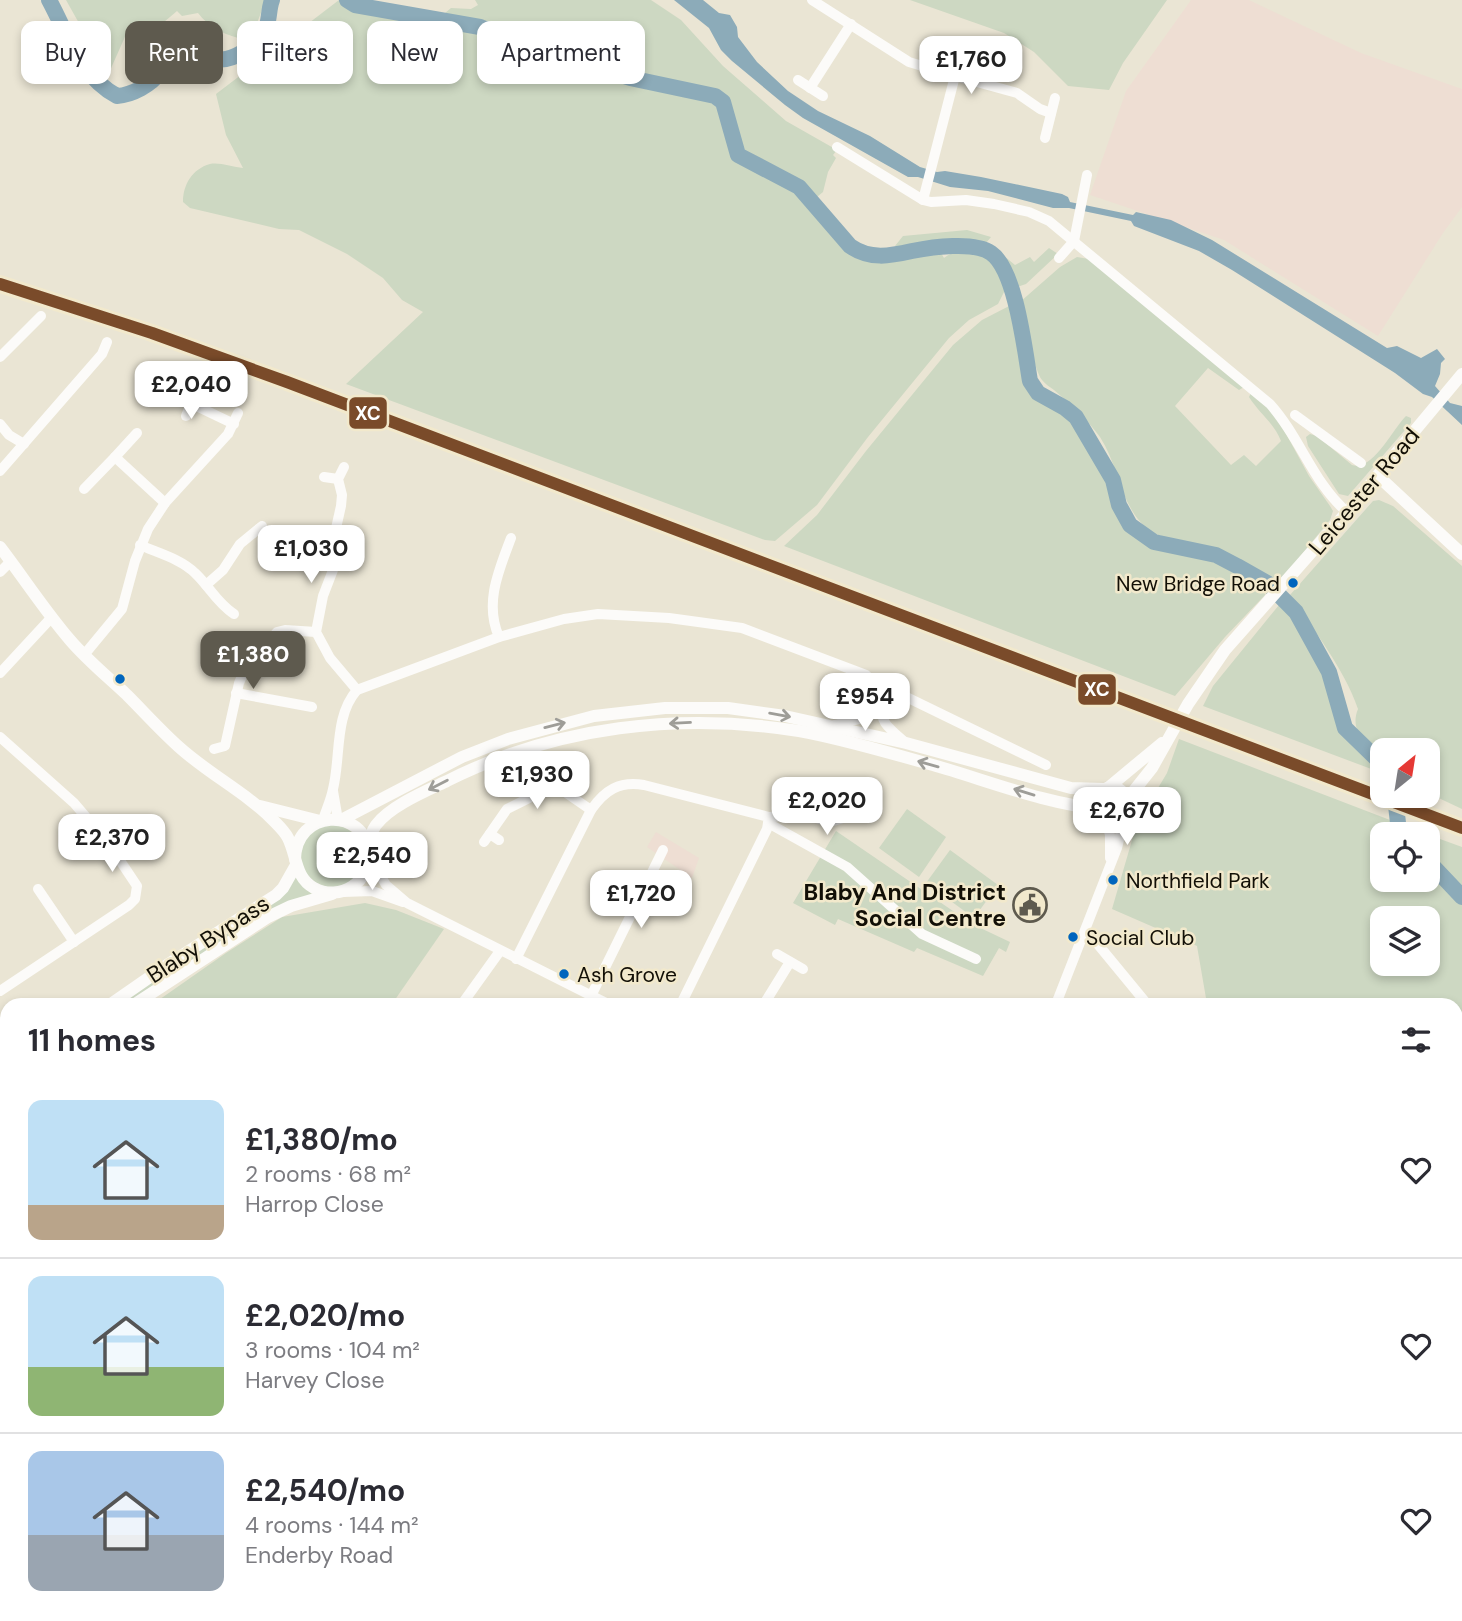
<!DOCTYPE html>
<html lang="en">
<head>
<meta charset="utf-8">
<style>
  :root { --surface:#fff; --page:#f7f7f7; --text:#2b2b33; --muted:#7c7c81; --line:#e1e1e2; --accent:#5e5a4e }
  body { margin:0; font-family:"DM Sans",sans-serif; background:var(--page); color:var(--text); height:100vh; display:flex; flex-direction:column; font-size:26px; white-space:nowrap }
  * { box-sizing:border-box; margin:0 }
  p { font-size:23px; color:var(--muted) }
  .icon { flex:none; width:38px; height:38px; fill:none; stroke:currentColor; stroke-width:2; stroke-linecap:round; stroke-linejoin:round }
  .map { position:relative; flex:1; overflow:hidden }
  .side { position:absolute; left:0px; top:998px; width:1463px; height:625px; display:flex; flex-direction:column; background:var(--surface); border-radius:21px 21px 0 0; box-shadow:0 4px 10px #0003 }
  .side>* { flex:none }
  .top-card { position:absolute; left:21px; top:21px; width:700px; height:63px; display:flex; gap:14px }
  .needle { width:46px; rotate:30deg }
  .buttons { position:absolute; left:1370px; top:738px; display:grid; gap:14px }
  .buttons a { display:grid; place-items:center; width:70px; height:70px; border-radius:14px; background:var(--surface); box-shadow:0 4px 10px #0003; font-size:35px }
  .price { position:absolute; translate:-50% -60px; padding:0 16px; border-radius:14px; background:#fff; color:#222; font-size:23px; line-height:46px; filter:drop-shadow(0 2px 4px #0008) }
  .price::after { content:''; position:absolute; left:50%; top:42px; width:21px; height:16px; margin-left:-10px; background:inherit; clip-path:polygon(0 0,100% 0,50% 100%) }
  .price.current { background:var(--accent); color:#fff }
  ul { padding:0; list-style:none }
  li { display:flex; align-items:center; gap:21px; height:175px; padding:0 28px }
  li+li { border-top:2px solid var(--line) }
  li span { display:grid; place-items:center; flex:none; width:196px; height:140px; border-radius:14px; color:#555 }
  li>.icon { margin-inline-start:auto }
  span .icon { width:84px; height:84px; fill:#fffc; stroke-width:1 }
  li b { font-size:30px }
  h2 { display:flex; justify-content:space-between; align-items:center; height:84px; padding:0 28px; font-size:30px }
  .pill { padding:0 24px; border-radius:14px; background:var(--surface); box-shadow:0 4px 10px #0003; font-size:24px; line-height:63px }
  .pill.current { background:var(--accent); color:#fff }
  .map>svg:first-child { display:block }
  .industrial { fill:#eeded3 }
  .green { fill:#cdd8c2; fill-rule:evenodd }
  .water { fill:#8cabb9 }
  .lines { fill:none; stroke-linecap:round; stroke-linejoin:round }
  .river { stroke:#8cabb9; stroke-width:16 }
  .minor { stroke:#fcfbf9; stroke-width:10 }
  .major { stroke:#fcfbf9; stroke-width:12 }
  .rail-1-casing { stroke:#f2e9cc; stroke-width:18 }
  .rail-1 { stroke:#7a4b2a; stroke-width:12 }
  .oneway { stroke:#9e9d98 }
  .bus-dot { fill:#0065bd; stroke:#f2e9cc; stroke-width:2.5 }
  .labels { text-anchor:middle; stroke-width:5; stroke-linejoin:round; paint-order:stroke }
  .bus-label { font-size:21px; fill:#120f06; stroke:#f2e9cc; text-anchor:start }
  .street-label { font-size:23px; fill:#120f06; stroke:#f2e9cc }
  .poi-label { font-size:23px; font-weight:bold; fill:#120f06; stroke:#f2e9cc; text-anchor:end }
  .line-badge { stroke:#f2e9cc; stroke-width:2.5 }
  .badge-label { font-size:19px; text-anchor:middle; font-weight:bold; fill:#fff }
</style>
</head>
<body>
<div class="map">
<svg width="1462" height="1621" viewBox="0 0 1462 1621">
  <rect width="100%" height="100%" fill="#eae5d4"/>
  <!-- industrial -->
  <g class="industrial">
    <polygon points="1191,0 1249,0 1361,53 1462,89 1462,207 1443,233 1378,336 1224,240 1090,195 1126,91"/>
    <polygon points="656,832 699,858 692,878 647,847"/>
  </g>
  <!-- green -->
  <g class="green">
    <path d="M66,0H266L255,28L238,38C221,33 209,27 198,13L182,16L177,11C161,24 150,38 128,30L108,75Z"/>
    <path d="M339,0L354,8L433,23L451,8L471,9L478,5L475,0H651L681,20L723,66L786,121L837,150L833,155L836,158L828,172L823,192L806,206L811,212H817C835,234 838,255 871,259C878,260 886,262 893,260C909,256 923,249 940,251L944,258C972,237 999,261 1005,290L998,304L969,320L949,338L868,437L817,505L775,541L765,540L346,384L423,312L402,300L383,278L347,254L299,230L279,229L190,208L183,202C183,185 192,169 210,164C219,162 233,167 243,168L226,135L216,94Z"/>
    <polygon points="910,0 1167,0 1123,63 1109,90 1068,86 1034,52 1004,33"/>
    <polygon points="967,230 991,237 986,243 923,243 899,250 895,246 903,236"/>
    <path d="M992,246L1015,265L1030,257L1034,262L1049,248L1058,254L1026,284L1017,287C1012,280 1011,272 1007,265C1002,258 995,255 992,246Z"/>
    <path d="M1077,257L1089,259L1244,387L1239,390L1208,368L1175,406L1231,465L1244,455L1256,466L1281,441C1274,423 1259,413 1249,397L1251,393H1254L1278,419L1309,476L1330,506L1333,511L1330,520L1284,576L1275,582L1228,556L1155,534C1120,513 1121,469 1100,437C1087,419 1070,404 1054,390C1050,387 1045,384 1042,380C1035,372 1020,313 1020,302L1060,267Z"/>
    <polygon points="1013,304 1017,337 1028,384 1045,402 1076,420 1109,478 1120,514 1132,530 1152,545 1217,558 1267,585 1265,595 1225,637 1175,696 784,546 817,515 866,451 953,345 982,320"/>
    <path d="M1406,416L1411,418V423L1348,496L1339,494L1308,446L1306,437L1310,434L1317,436L1352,465C1372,472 1393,429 1406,416Z"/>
    <path d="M1379,500L1393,506L1462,566V809L1428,793V751H1382V755C1366,744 1349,731 1358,709C1344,668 1314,631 1290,595L1373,501Z"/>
    <polygon points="1282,604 1290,610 1296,623 1334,684 1344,733 1377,762 1382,773 1203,706 1213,686 1279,605"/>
    <path d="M1179,739L1390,820L1401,835H1382V880H1428V865L1450,883L1462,905V1127L1456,1128V1004H1207L1197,946L1112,909L1137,823L1167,773ZM1382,919H1428V964H1382Z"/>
    <polygon points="907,809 946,837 919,877 879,848"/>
    <polygon points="1399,824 1462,847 1462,886 1428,852 1428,835 1407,835"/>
    <circle cx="332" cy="856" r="31"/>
    <polygon points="836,831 972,924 1010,942 1006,952 999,948 983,976 917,948 914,952 838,919 835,925 793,903"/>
    <polygon points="950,850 998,885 974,918 926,883"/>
    <polygon points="296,876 313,895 128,1004 119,1004"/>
    <polygon points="365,903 396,910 444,929 392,1004 153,1004 226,953 282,917"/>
    <polygon points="0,1305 7,1309 7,1570 0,1581"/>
    <polygon points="1456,1511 1462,1517 1462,1621 918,1621 921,1615 1456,1615"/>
  </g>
  <!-- water -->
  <polygon class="water" points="674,0 703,0 719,13 730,15 737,27 738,37 757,62 788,91 818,111 870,136 920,167 937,172 945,171 981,177 1062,194 1068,197 1070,202 1133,215 1136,212 1171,220 1212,240 1387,348 1397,346 1421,358 1437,349 1445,359 1441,363 1440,374 1435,386 1450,403 1462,406 1462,425 1432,397 1423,394 1395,373 1232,270 1199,251 1134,226 1131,221 1069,208 1053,208 988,191 950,187 918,177 908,177 803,118 785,105 732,61 721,50 709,28"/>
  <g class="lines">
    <!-- river -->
    <g class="river">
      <path d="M49,0C68,35 80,76 117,96C132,95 151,85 160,72C169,58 168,37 185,30L217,59C232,62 256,46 264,33C270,23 268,10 272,0"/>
      <path d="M347,0L355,5L480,27L575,66L599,68L630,78L715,96L723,102L738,155L799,187L850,246C870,260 890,256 912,251C932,247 974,241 991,253C1016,270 1025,352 1030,381L1038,393L1065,408L1076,417L1113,480L1119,505L1130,525L1154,542L1216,555L1237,566L1267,583L1296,612L1329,672L1345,728L1382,764"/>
      <polyline points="1395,796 1399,832 1401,835"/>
      <polyline points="1428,861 1462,897"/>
    </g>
    <!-- minor -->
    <g class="minor">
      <polyline points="812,0 909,62 955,76"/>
      <polyline points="798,80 823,96"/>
      <polyline points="810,88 851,24"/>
      <polyline points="1045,138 1055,98"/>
      <path d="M837,147L923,200L931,202L966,200L994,204L1029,212L1049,221L1270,404C1300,437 1313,483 1347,512"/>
      <polyline points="923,200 955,76 1017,93 1040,109 1051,113"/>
      <polyline points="1059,258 1074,241 1087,175"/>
      <polyline points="0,357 41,316"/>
      <polyline points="163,390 234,424"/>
      <polyline points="1295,415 1361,463"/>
      <polyline points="186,416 191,404"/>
      <polyline points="0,424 9,435 24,444"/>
      <polyline points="137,433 115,457 165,503"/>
      <polyline points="344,467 338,479 342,495 341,506 332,546 333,570 323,596 316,632 330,658 357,690"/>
      <polyline points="0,471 102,354 107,342"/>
      <polyline points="324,477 338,479"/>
      <polyline points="84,489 115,457"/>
      <path d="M140,545C158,553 181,559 195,573C209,586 217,603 234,614"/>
      <polyline points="0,572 11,561"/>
      <polyline points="206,585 223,570 240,544 262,526"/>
      <path d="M499,637C484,603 499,570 511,538"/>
      <polyline points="84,655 122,609 135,561 148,529 165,503 228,434 238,413"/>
      <polyline points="0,673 52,617"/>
      <path d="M879,692C883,724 880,721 906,743"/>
      <polyline points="236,693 312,707"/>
      <polyline points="834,725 868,717 878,707"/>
      <polyline points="0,737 74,803 109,844 137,886 135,899 129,905 0,991"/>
      <polyline points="214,749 225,746 239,683 246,667 277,632 285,630 316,632"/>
      <polyline points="537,771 546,779"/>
      <polyline points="333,791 338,820"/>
      <polyline points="1103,810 1110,835 1110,858"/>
      <path d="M323,820C326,810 331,800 333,789C341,757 334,716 357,690L499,637L564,619L598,614L669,618L742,628L866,675L876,685L879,692L894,691L1046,765"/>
      <polyline points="768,823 847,867 922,934 976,959"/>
      <polyline points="490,834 499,840"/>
      <polyline points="484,842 507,809 529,798 546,779 591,810"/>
      <polyline points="369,856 386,885 407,903 608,1004"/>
      <polyline points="38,889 74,942"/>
      <polyline points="343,892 372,891 403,902"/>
      <polyline points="1085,933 1091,936 1147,1004"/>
      <polyline points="777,954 803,969"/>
      <path d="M516,959L591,810C605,790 619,781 644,785L769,817L806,815L830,822L846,817L855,810L860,800"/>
      <polyline points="591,996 663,850"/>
      <polyline points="462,1004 500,951"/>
      <polyline points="681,1004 767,829 769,817"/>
      <polyline points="764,1004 790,962"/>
      <polyline points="1056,1004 1117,848 1124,819 1125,805"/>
      <polyline points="1456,1270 1458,1270"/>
      <polyline points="1456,1506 1462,1511"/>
      <polyline points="104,1615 104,1621"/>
      <polyline points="583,1615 592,1621"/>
      <polyline points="313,1621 315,1615"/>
      <polyline points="501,1621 507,1615"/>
      <polyline points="726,1621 730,1615"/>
      <polyline points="853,1621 855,1615"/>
    </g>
    <!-- major -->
    <g class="major">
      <polyline points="1378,476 1462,554"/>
      <path d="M0,547C23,577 45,611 70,640C87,660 108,677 127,695C144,712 161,731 179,747C210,775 247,793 275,822C280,827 285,832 288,838C297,856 295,878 314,888C340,902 371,882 369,853C365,806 295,809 295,860"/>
      <circle cx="1112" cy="800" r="13"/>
      <polyline points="1109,787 1162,743"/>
      <polyline points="1125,802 1152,768 1188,704 1225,650 1347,512 1462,374"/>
      <polyline points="260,806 320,821"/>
      <polyline points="341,820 462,757 508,739 594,716 665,708 728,708 785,716 906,743 1071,788 1103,789"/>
      <path d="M369,850C369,841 370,833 376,825C390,806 426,791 447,781C556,726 680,712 799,731C844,739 889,753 933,765C986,780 1048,805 1102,809"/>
      <polyline points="111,1004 170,963 276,895 283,888 296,865"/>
      <polyline points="135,1004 268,917 291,906 332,894"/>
      <polyline points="0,1097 7,1090"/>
      <polyline points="0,1117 7,1111"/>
    </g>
    <!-- rail-1 casing -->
    <g class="rail-1-casing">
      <polyline id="rail-1" points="0,284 152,333 287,382 1462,828"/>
    </g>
    <!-- rail-1 -->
    <use href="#rail-1" class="rail-1"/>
  </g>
  <!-- one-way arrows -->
  <defs><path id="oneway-shaft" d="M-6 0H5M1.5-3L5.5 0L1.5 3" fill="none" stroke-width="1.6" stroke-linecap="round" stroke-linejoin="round" transform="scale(1.75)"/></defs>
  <g class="oneway">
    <use href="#oneway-shaft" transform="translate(780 715) rotate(10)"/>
    <use href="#oneway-shaft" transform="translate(680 723) rotate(177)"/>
    <use href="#oneway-shaft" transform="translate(555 725) rotate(-14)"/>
    <use href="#oneway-shaft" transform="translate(928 764) rotate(-164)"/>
    <use href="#oneway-shaft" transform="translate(438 785) rotate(153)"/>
    <use href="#oneway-shaft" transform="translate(1024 792) rotate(-163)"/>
  </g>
  <!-- icons -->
  <defs>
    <g id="civic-ring" transform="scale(1.75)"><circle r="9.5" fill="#f2e9cc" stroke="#5e5a4e" stroke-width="1.5"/><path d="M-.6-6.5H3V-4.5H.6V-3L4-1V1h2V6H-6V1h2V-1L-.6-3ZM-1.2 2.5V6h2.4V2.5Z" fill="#5e5a4e"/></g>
  </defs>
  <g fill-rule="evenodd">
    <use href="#civic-ring" x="1030" y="905"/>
  </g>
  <!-- markers -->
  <g class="bus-dot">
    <circle cx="1293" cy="583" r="6"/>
    <circle cx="120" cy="679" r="6"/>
    <circle cx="1113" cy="880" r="6"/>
    <circle cx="1073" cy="937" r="6"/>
    <circle cx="564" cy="974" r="6"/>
  </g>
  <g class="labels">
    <!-- bus labels -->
    <g class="bus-label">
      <text x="1280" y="591" text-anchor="end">New Bridge Road</text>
      <text x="1126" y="888">Northfield Park</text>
      <text x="1086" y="945">Social Club</text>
      <text x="577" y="982">Ash Grove</text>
    </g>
    <!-- street labels -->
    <g class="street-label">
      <text transform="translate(1364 491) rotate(-50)" y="8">Leicester Road</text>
      <text transform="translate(208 939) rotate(-33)" y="8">Blaby Bypass</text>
    </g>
    <!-- poi labels -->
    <g class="poi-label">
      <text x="1006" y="900">Blaby And District<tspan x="1006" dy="26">Social Centre</tspan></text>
    </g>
  </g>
  <g class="line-badge">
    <rect x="348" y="396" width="40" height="34" rx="7" fill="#7a4b2a"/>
    <rect x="1077" y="673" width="40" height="33" rx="7" fill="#7a4b2a"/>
  </g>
  <g class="badge-label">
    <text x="368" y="420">XC</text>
    <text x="1097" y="696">XC</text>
  </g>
</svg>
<div class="buttons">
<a><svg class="needle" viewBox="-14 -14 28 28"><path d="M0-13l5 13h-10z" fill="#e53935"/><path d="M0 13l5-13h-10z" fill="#7c7c81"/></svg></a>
<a><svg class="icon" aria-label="locate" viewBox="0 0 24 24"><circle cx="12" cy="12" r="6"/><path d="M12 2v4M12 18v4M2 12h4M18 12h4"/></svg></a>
<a><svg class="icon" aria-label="layers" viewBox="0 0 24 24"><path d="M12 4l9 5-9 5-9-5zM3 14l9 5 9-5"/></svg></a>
</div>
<b class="price" style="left:971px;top:96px">£1,760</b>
<b class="price" style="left:191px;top:421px">£2,040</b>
<b class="price" style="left:311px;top:585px">£1,030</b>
<b class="price current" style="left:253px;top:691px">£1,380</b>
<b class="price" style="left:865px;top:733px">£954</b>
<b class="price" style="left:537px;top:811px">£1,930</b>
<b class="price" style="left:827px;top:837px">£2,020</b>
<b class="price" style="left:1127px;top:847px">£2,670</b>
<b class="price" style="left:112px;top:874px">£2,370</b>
<b class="price" style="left:372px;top:892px">£2,540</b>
<b class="price" style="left:641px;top:930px">£1,720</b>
<div class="top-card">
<a class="pill">Buy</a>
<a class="pill current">Rent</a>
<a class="pill">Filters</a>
<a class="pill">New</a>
<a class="pill">Apartment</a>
</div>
<section class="side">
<h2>11 homes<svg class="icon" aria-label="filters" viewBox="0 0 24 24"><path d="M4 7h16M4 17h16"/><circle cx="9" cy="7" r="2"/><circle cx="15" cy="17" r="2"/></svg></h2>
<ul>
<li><span style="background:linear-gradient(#bfe0f5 75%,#b9a48a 0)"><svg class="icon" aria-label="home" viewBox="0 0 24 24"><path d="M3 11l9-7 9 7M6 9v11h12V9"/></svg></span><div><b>£1,380/mo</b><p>2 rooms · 68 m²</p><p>Harrop Close</p></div><svg class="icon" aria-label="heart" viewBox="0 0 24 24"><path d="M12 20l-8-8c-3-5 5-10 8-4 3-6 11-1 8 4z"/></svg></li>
<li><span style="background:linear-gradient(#bfe0f5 65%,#8fb573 0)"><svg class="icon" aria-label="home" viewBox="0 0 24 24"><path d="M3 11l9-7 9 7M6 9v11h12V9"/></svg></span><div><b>£2,020/mo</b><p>3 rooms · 104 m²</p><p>Harvey Close</p></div><svg class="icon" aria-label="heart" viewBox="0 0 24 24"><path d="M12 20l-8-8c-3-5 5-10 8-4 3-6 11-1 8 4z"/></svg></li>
<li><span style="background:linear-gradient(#a9c7e8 60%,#9aa5b1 0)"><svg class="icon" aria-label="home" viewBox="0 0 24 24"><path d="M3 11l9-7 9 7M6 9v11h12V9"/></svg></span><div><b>£2,540/mo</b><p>4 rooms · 144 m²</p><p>Enderby Road</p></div><svg class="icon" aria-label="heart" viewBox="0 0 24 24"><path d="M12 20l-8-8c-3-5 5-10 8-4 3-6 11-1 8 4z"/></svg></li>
</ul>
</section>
</div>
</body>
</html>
